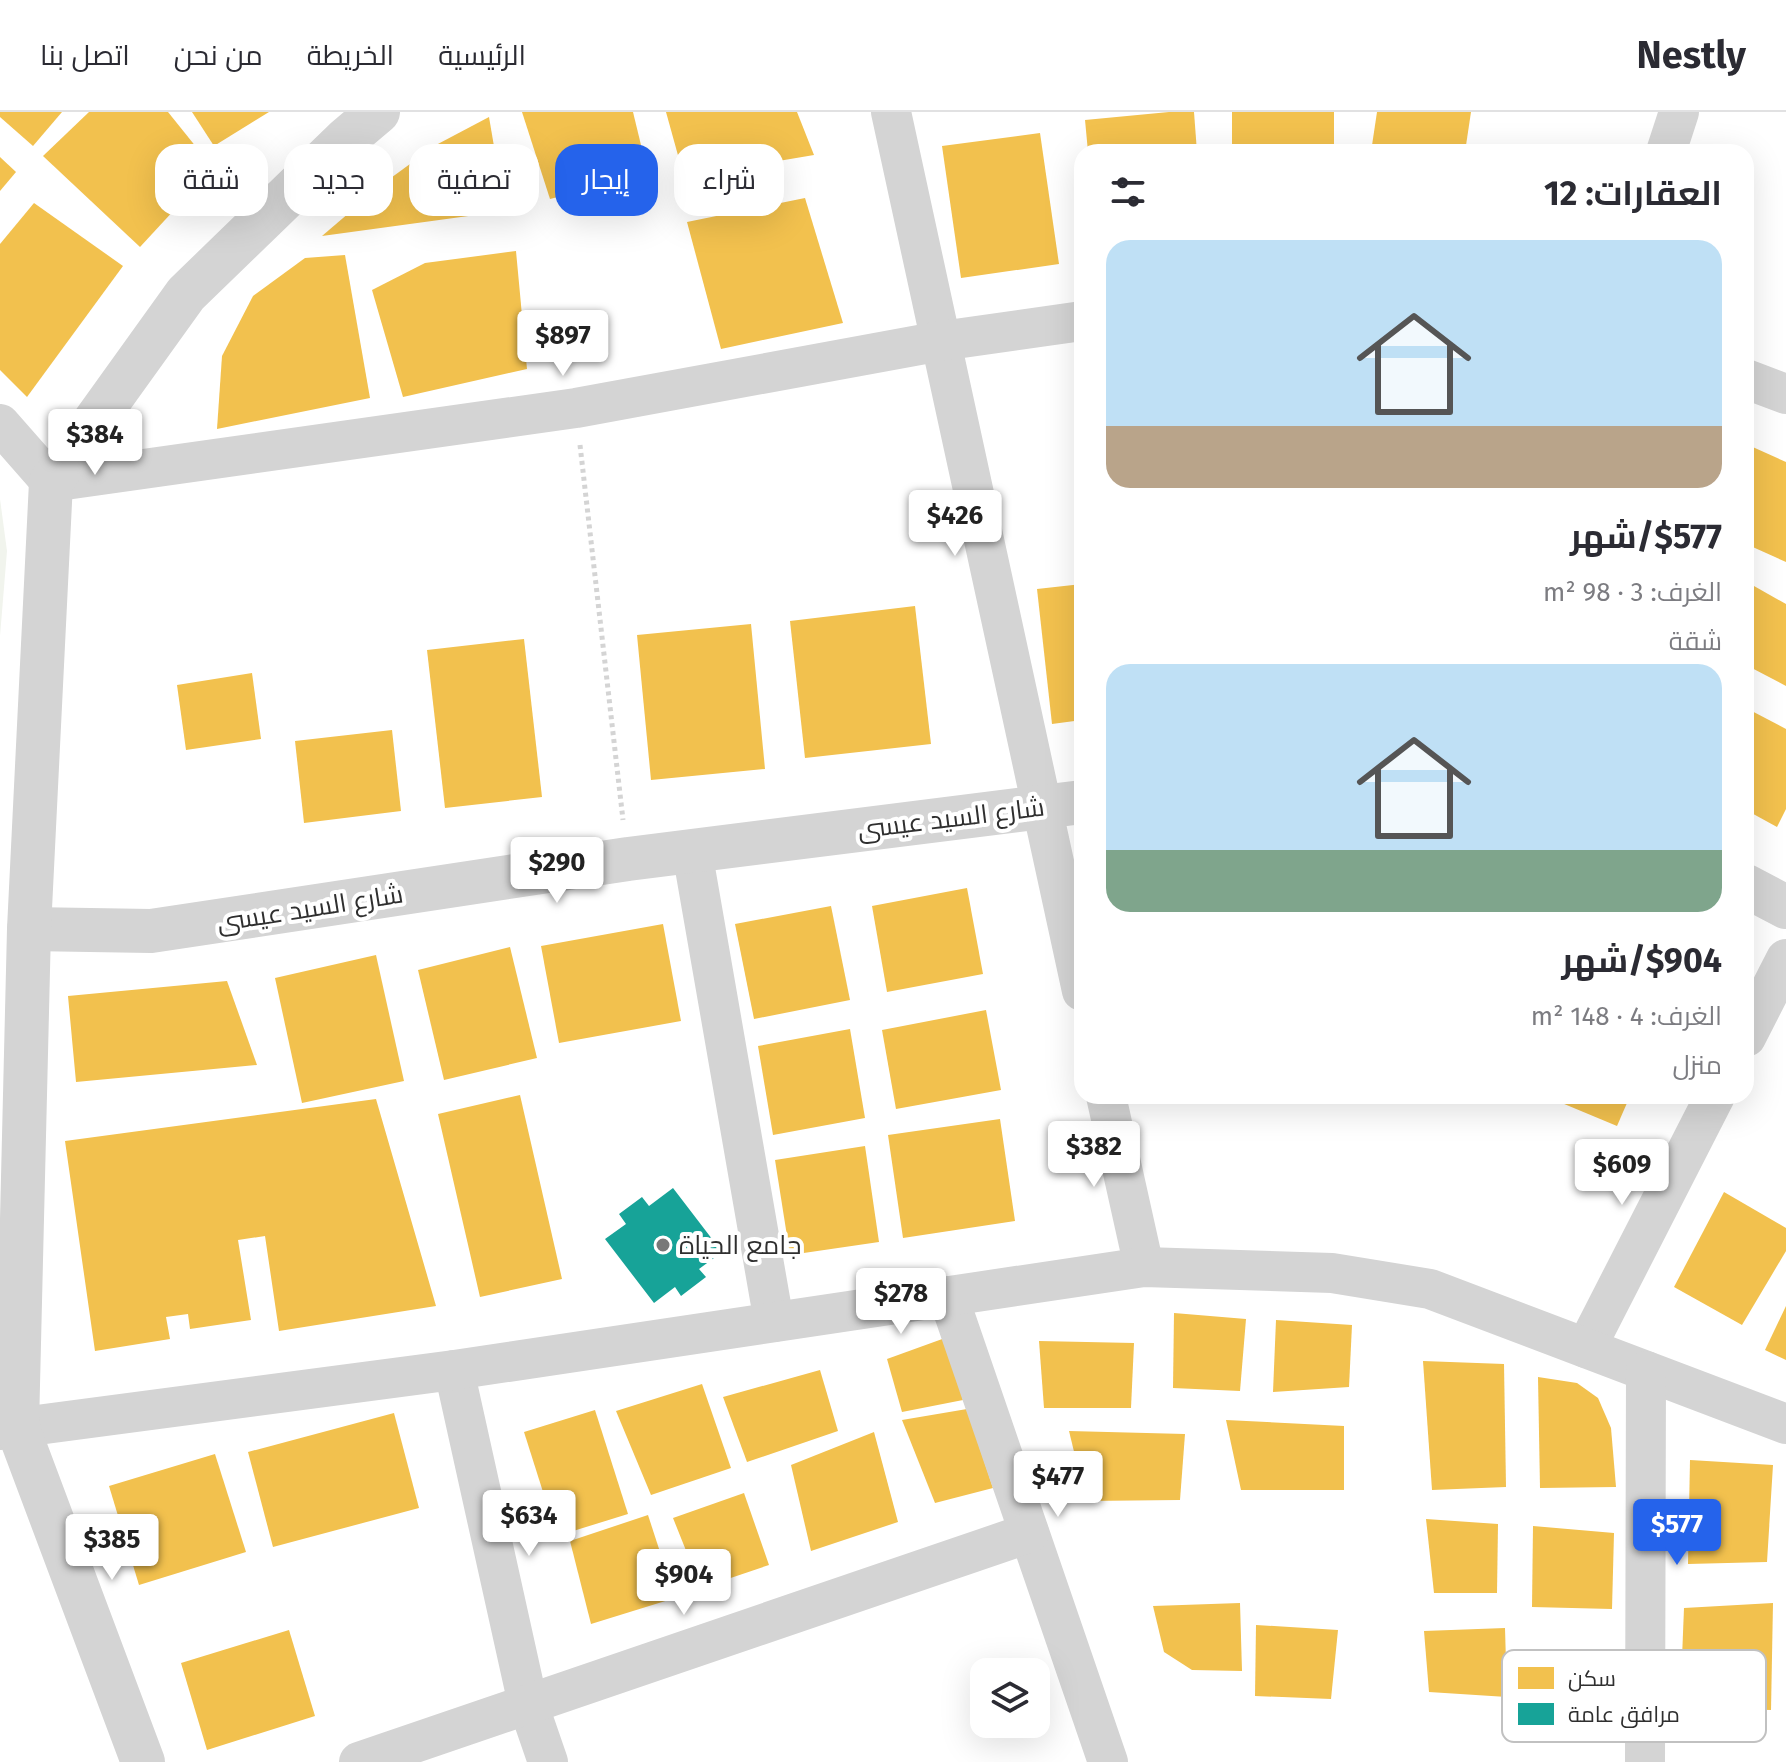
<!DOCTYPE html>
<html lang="ar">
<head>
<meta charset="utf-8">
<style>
  :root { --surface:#fff; --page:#f2f2f3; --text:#2b2b33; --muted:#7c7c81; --line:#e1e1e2; --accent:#2563eb }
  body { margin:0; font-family:"Fira Sans",Cairo,sans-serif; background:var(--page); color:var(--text); direction:rtl; height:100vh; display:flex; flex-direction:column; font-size:30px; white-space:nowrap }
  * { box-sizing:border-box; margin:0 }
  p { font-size:26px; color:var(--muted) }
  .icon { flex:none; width:44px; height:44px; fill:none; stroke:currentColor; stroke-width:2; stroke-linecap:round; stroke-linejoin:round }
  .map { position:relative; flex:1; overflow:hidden; direction:ltr }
  .details { position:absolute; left:1074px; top:32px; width:680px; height:960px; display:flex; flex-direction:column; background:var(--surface); border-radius:24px; box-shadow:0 8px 32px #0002; direction:rtl }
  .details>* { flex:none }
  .hud { position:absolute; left:24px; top:32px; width:760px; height:72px; direction:rtl; display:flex; gap:16px }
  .tools { position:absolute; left:970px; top:1546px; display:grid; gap:16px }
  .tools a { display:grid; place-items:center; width:80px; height:80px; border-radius:16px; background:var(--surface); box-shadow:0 8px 32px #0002; font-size:40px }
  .price { position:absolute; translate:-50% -68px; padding:0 18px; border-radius:8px; background:#fff; color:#222; font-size:26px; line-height:52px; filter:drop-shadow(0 2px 4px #0008) }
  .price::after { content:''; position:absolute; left:50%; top:48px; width:24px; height:18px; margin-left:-12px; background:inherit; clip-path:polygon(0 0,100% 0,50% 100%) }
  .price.current { background:var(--accent); color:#fff }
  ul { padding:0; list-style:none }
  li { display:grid; align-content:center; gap:16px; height:424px; padding:0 32px }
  li span { display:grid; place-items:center; height:248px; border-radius:24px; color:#555 }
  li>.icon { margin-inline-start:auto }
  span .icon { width:144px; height:144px; fill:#fffc; stroke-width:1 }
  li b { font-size:34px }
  h2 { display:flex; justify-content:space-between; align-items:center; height:96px; padding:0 32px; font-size:34px }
  .tag { padding:0 28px; border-radius:24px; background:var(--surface); box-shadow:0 8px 32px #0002; font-size:28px; line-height:72px }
  .tag.current { background:var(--accent); color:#fff }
  header { display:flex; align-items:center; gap:48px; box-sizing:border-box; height:112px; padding:0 40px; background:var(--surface); border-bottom:2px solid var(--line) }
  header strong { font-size:38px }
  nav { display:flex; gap:44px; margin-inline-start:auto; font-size:28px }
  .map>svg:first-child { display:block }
  .green { fill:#f1f4ed }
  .homes { fill:#f2c14e }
  .public { fill:#17a398 }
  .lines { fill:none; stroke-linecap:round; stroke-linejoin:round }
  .path { stroke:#d4d4d4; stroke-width:5; stroke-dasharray:4 4; stroke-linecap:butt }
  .minor { stroke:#d4d4d4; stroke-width:40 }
  .tertiary { stroke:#d4d4d4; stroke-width:44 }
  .poi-dot { fill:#787878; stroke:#fff; stroke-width:3 }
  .labels { text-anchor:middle; stroke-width:8; stroke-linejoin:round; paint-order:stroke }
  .street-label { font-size:26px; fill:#2f2f2f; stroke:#fff }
  .poi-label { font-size:26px; fill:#2f2f2f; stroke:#fff; text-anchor:start }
  .key { fill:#fff; stroke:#c1c1c1; stroke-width:2 }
  .key-label { font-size:22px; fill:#2f2f2f }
</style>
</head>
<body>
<header>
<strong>Nestly</strong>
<nav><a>الرئيسية</a><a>الخريطة</a><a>من نحن</a><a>اتصل بنا</a></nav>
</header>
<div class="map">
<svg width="1786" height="1650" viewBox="0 0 1786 1650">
  <rect width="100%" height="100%" fill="#fff"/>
  <!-- green -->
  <polygon class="green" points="0,387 7,439 0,524"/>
  <!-- homes -->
  <g class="homes">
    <polygon points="0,0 62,0 33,34 0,5"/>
    <polygon points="89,0 168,0 213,56 140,135 43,44"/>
    <polygon points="192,0 269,0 214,34"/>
    <polygon points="522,0 633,0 648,62 550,87"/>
    <polygon points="666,0 797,0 814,43 684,65"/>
    <polygon points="1169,0 1194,0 1197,40 1088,40 1085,8"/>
    <rect x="1232" y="0" width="102" height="40"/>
    <polygon points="1377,0 1471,0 1465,40 1371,40"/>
    <polygon points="489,5 505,99 322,124 384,71 436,33"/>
    <polygon points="1040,21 1059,152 961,166 942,34"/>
    <polygon points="0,45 16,60 0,79"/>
    <polygon points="805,86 843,211 721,237 687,110"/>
    <polygon points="34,91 123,154 27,285 0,258 0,132"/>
    <polygon points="516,139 527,257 403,285 372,178 425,151"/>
    <polygon points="345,143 370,286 217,317 222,244 253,184 305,146"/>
    <polygon points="1746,332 1786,350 1786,450 1746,432"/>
    <polygon points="1082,472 1082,608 1052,612 1037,477"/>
    <polygon points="1754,474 1786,492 1786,574 1746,553 1746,489"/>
    <polygon points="915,494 931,632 805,646 790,509"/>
    <polygon points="751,512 765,657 651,668 637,523"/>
    <polygon points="524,527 542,685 445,696 427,538"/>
    <polygon points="252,561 261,627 186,638 177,573"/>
    <polygon points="1746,596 1786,617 1786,697 1777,715 1746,698"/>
    <polygon points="392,618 401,699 304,711 295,629"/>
    <polygon points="967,776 983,862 887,880 872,794"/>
    <polygon points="831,794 850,888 754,907 735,812"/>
    <polygon points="663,812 681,909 559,931 541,834"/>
    <polygon points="510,835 537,946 444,968 418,858"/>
    <polygon points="376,843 404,969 302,991 275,866"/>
    <polygon points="227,869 257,953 76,970 68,884"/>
    <polygon points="986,898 1001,978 896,997 882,918"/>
    <polygon points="850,917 865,1006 773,1023 758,934"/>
    <polygon points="520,983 562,1167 480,1185 438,1002"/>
    <polygon points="1545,984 1630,984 1617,1014"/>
    <polygon points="376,987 436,1194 279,1219 265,1124 238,1128 251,1208 190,1217 188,1202 166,1205 170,1227 95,1239 65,1029"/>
    <polygon points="1000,1007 1015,1109 903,1126 888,1023"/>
    <polygon points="865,1034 879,1130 790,1143 775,1048"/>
    <polygon points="1724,1080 1786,1116 1786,1139 1742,1213 1674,1175"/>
    <polygon points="1786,1194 1786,1248 1765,1238"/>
    <polygon points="1174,1201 1246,1207 1240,1279 1173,1276"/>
    <polygon points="1276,1208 1352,1213 1349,1275 1273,1280"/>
    <polygon points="945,1226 963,1288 902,1300 887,1247"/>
    <polygon points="1039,1229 1134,1231 1131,1296 1044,1296"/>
    <polygon points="1423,1249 1504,1252 1506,1375 1432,1378"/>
    <polygon points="820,1258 838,1319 747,1350 723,1285"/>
    <polygon points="1538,1265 1577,1271 1598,1286 1611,1316 1616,1375 1540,1376"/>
    <polygon points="702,1272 731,1356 651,1383 616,1299"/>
    <polygon points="967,1297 993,1376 935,1391 902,1308"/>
    <polygon points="595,1298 628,1402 557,1424 524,1320"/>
    <polygon points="394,1301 419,1396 273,1435 248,1340"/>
    <polygon points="1226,1308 1344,1314 1344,1378 1241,1378"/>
    <polygon points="1069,1319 1185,1322 1180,1388 1086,1389"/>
    <polygon points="874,1320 898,1410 811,1439 791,1353"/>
    <polygon points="215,1342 246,1440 139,1473 109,1374"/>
    <polygon points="1690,1348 1773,1353 1767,1450 1688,1452"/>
    <polygon points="744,1381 769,1453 701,1476 673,1406"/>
    <polygon points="648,1403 675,1486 591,1512 570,1429"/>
    <polygon points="1426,1407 1498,1412 1497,1481 1434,1481"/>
    <polygon points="1533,1414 1614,1421 1612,1497 1532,1495"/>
    <polygon points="1240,1491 1242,1559 1192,1558 1164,1540 1153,1494"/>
    <polygon points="1773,1491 1771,1598 1680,1596 1684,1496"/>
    <polygon points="1256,1513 1338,1518 1331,1587 1255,1584"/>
    <polygon points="1505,1516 1507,1585 1429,1580 1424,1519"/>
    <polygon points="289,1518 315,1604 207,1638 181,1551"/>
  </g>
  <!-- public -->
  <polygon class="public" points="673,1076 722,1140 699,1157 706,1165 681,1184 675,1175 654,1191 605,1127 626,1112 619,1102 642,1085 649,1094"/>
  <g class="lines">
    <!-- path -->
    <polyline class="path" points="580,333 623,708"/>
    <!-- minor -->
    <g class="minor">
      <polyline points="891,0 1082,879"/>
      <polyline points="1666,40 1679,0"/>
      <polyline points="1746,267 1786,282"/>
      <polyline points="0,312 51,370 576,296 941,229 1082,209"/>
      <polyline points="692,739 774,1210"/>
      <polyline points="1746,925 1786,847"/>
      <polyline points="1106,984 1144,1155"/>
      <polyline points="948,1184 1108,1650"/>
      <polyline points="1586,1236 1715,984"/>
      <polyline points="454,1258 528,1592 548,1650"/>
      <polyline points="0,1318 454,1258 1144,1155 1332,1161 1430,1177 1786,1312"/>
      <polyline points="359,1650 1029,1421"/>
      <polyline points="1645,1650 1646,1259"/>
    </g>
    <!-- tertiary -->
    <g class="tertiary">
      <polyline points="1746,774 1786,795"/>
      <polyline points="29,817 151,819 628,747 1082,690"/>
      <polyline points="143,1650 17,1314 29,817 51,370 186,182 346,27 378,0"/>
    </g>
  </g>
  <!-- markers -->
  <circle class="poi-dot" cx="663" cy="1133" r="8"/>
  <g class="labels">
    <!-- street labels -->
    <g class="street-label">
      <text transform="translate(951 706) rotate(-7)" y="9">شارع السيد عيسى</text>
      <text transform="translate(310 796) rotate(-9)" y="9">شارع السيد عيسى</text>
    </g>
    <!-- poi labels -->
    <g class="poi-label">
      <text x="679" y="1142">جامع الحياة</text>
    </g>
  </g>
  <!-- legend -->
  <rect x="1502" y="1538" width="264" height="92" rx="12" class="key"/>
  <rect x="1518" y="1555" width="36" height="22" fill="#f2c14e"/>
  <rect x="1518" y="1591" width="36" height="22" fill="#17a398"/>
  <g class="key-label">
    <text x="1568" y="1574">سكن</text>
    <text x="1568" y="1610">مرافق عامة</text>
  </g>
</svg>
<div class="tools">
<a><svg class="icon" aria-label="layers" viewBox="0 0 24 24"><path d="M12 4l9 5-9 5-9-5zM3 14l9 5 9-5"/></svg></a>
</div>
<b class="price" style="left:563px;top:266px">$897</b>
<b class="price" style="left:95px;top:365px">$384</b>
<b class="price" style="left:955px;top:446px">$426</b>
<b class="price" style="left:557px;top:793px">$290</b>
<b class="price" style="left:1094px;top:1077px">$382</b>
<b class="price" style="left:1622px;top:1095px">$609</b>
<b class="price" style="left:901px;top:1224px">$278</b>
<b class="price" style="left:1058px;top:1407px">$477</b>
<b class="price" style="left:529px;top:1446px">$634</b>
<b class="price current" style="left:1677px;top:1455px">$577</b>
<b class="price" style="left:112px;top:1470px">$385</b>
<b class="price" style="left:684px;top:1505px">$904</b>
<div class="hud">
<a class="tag">شراء</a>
<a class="tag current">إيجار</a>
<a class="tag">تصفية</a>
<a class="tag">جديد</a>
<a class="tag">شقة</a>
</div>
<section class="details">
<h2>العقارات: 12<svg class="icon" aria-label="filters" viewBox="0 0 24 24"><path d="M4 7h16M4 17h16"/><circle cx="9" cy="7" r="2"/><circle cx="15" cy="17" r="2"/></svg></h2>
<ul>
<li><span style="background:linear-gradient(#bfe0f5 75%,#b9a48a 0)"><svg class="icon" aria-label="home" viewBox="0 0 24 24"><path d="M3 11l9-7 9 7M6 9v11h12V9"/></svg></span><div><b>$577/شهر</b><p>الغرف: 3 · 98 m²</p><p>شقة</p></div></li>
<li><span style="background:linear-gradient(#bfe0f5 75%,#7fa58c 0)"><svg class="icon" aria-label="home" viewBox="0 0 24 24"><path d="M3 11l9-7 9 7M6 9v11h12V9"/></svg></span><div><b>$904/شهر</b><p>الغرف: 4 · 148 m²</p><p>منزل</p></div></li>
</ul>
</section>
</div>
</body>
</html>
